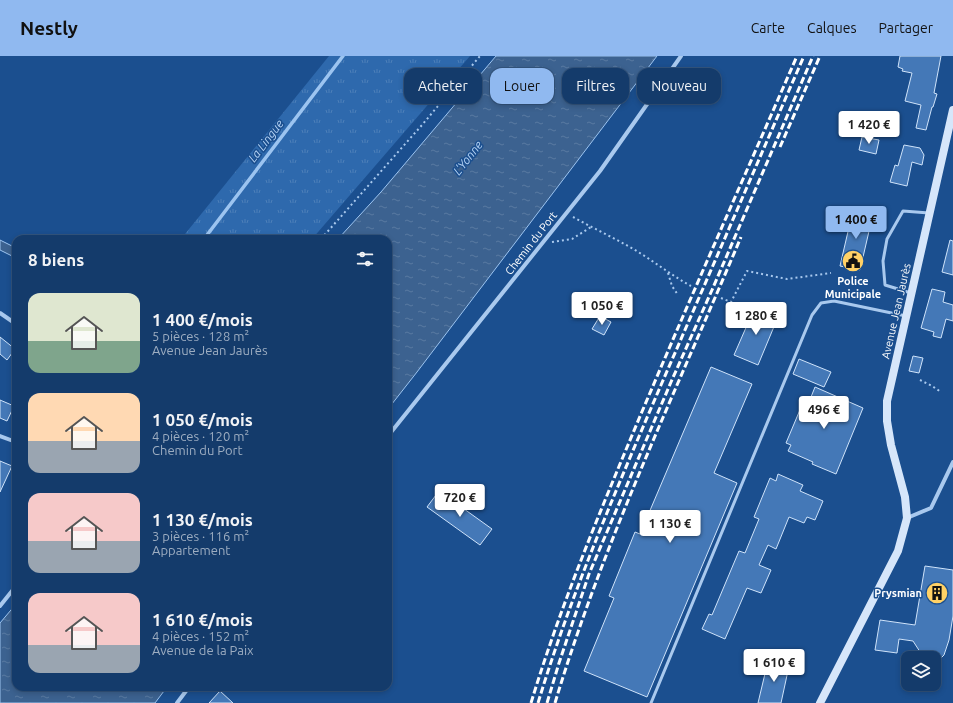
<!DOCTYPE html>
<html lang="fr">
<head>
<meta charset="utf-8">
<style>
  :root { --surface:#143b6b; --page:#214673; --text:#f1f3f6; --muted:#9dadc1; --line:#33557e; --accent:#90b9f0 }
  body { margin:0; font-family:Ubuntu,sans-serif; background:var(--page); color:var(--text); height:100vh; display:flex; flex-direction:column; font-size:15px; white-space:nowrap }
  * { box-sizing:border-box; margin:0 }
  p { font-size:13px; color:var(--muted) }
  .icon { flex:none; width:22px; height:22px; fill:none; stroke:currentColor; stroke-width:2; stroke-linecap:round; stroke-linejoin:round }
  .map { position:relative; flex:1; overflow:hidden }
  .sheet { position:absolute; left:12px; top:179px; width:380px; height:456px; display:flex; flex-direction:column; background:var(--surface); border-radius:12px; box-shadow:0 2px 6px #0003,0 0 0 1px var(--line) }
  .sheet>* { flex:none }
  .top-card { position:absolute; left:404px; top:12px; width:380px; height:36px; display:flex; gap:8px }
  .controls { position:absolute; left:901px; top:595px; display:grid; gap:8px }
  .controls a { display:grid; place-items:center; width:40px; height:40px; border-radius:8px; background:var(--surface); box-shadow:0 2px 6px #0003,0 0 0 1px var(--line); font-size:20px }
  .price { position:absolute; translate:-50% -34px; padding:0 9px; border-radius:4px; background:#fff; color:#222; font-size:13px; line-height:26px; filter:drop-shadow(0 1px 2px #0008) }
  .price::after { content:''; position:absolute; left:50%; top:24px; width:12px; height:9px; margin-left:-6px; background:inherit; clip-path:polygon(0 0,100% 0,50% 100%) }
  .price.on { background:var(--accent); color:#111 }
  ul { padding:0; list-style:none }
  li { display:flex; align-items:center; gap:12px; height:100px; padding:0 16px }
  li span { display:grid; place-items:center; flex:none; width:112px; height:80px; border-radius:12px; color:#555 }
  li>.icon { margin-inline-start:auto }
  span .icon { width:48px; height:48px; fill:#fffc; stroke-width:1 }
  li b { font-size:17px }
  h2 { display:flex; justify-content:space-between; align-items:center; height:48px; padding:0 16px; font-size:17px }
  .pill { padding:0 14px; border-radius:12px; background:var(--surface); box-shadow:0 2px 6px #0003,0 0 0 1px var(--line); font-size:14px; line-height:36px }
  .pill.on { background:var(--accent); color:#111 }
  header { display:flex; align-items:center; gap:24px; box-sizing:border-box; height:56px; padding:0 20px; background:var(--accent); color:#111 }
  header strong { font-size:19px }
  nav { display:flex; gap:22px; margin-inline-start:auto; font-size:14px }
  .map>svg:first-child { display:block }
  .grass { fill:url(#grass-tufts) }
  .water { fill:url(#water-ripples); stroke:#9cc4f0 }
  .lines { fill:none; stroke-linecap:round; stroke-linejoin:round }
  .stream { stroke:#9cc4f0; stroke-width:3.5 }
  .building { fill:#4478b7; stroke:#cfe3fa }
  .path { stroke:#a9c9ee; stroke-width:2; stroke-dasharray:2 3; stroke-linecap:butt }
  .service { stroke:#a9c9ee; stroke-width:3 }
  .minor { stroke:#a9c9ee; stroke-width:4 }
  .secondary { stroke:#d6e6fa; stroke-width:8 }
  .rail { stroke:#fff; stroke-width:3; stroke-dasharray:7 3; stroke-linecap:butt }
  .labels { text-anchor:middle; stroke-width:3; stroke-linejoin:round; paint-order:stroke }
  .street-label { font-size:11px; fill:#fff; stroke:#1b4f8f }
  .poi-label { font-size:11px; font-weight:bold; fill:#fff; stroke:#1b4f8f }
  .water-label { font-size:12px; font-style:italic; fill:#b5d3f5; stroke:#1b4f8f }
</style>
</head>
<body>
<header>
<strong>Nestly</strong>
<nav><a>Carte</a><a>Calques</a><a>Partager</a></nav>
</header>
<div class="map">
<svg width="953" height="647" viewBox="0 0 953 647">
  <defs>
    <pattern id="grass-tufts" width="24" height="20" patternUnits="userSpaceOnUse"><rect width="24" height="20" fill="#2e69ad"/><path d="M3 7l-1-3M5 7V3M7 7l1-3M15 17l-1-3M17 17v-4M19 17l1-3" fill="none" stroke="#4d80b9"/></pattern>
    <pattern id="water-ripples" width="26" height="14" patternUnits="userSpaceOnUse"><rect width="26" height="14" fill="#3c6290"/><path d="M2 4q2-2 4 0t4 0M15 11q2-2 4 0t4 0" fill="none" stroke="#597aa1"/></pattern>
  </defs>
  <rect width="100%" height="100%" fill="#1b4f8f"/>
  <!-- grass -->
  <polygon class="grass" points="329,0 470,0 312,183 181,183"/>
  <!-- water -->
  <g class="water">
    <polygon points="496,0 657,0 417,316 388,353 388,183 338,183 381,136"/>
    <polygon points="0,184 16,192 16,202 0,194"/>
    <polygon points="16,548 16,631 167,631 155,647 0,647 0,567"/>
  </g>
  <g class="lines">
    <!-- stream -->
    <polyline class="stream" points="204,183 343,0"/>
  </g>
  <!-- building -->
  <g class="building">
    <polygon points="900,0 941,0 934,37 937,38 933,51 932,51 926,74 916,72 921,49 905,45 912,17 902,15 903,13 898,11"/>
    <polygon points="862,81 879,84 876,98 859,94"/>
    <polygon points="904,89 920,92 924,99 922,109 912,106 907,130 890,126 895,109 898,110"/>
    <polygon points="853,154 873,158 860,214 840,210"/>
    <polygon points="950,184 953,185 953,219 942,216"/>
    <polygon points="932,233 945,236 943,246 953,249 953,265 946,263 941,282 933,280 934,276 921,272"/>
    <polygon points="755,251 778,261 758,309 734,299"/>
    <polygon points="600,260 611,266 604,279 592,273"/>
    <polygon points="0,281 15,293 7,304 0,298"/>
    <polygon points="913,300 923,302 919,317 909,315"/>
    <polygon points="799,303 831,316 824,331 793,318"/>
    <polygon points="711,311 752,328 714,417 737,427 647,641 584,615 614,542 609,540 635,476 640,478"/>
    <polygon points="815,331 863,352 836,418 812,408 813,406 788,395 791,389 786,387 802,349 807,351"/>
    <polygon points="0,344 14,350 7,365 0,362"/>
    <polygon points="0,405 12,410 0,436"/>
    <polygon points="778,418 803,429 800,435 823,445 815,464 807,461 804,467 789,461 776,493 768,489 759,509 771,514 761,537 747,532 725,583 702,573 709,558 712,559 739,495 745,497 759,463 754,461 770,422 776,425"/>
    <polygon points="439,435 492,473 480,489 427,451"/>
    <polygon points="925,510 953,514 953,560 949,584 944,599 934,609 934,602 924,602 913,585 899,583 897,597 875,594 880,564 915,569"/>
    <polygon points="768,605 789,610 781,647 758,647"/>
    <polygon points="220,635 233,647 209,647"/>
  </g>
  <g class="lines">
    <!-- path -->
    <g class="path">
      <path d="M573,161C591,171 610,180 628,190C650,202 669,218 691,230"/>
      <polyline points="321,183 422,69 480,0"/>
      <polyline points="552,186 572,183 591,171"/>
      <polyline points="668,217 672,230 678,239"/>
      <polyline points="721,242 731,246 747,215 787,223 831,217"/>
      <polyline points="920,324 932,330 941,336"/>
    </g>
    <!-- service -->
    <g class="service">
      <polyline points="911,237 885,229 883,205 887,183 903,155 929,157"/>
      <polyline points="651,647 812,259 821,247 834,245 906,260"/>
    </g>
    <!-- minor -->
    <g class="minor">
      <polyline points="0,257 16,268"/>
      <polyline points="0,380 16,386"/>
      <polyline points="388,380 600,115 681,0"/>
      <polyline points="907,462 931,452 953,406"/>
      <polyline points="0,550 16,530"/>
      <polyline points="177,647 189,631"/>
    </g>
    <!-- secondary -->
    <polyline class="secondary" points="820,647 898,495 907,462 905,441 891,389 887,365 887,345 953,54"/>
    <!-- rail -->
    <g class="rail">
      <polyline points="780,91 820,0"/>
      <path d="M531,647C561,548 601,453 641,358C692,238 745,119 797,0"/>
      <path d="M538,647C571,538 616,434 661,329C709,219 756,110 804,0"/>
      <polyline points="547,647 559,607 589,518 671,326 712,234 813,0"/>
      <path d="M555,647C603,487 676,335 741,181"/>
    </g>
  </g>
  <!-- icons -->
  <defs>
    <g id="civic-disc" transform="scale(1.15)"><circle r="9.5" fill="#ffd166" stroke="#1b4f8f"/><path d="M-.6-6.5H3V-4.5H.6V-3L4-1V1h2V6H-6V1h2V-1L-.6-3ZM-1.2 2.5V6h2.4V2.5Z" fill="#111"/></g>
    <g id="building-disc" transform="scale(1.15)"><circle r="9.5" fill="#ffd166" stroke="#1b4f8f"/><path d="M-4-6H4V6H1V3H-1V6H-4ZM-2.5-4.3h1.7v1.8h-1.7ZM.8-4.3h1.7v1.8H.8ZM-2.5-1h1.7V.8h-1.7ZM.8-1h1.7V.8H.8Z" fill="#111"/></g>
  </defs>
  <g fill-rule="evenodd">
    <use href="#civic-disc" x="853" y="205"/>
    <use href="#building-disc" x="937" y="537"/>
  </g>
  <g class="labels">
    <!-- street labels -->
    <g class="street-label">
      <text transform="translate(531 187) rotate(-52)" y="4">Chemin du Port</text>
      <text transform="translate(896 255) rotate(-77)" y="4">Avenue Jean Jaurès</text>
    </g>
    <!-- poi labels -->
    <g class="poi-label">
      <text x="853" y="229">Police<tspan x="853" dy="13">Municipale</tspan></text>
      <text x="922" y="541" text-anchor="end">Prysmian</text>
    </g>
    <!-- water labels -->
    <g class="water-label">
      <text transform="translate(266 85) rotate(-53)" y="4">La Lingue</text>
      <text transform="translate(468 102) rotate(-52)" y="4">L'Yonne</text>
    </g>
  </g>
</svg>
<div class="controls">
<a><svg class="icon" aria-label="layers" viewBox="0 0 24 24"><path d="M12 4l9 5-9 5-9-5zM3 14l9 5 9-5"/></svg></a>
</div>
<b class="price" style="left:869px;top:89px">1 420 €</b>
<b class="price on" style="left:856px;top:184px">1 400 €</b>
<b class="price" style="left:602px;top:270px">1 050 €</b>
<b class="price" style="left:756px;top:280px">1 280 €</b>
<b class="price" style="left:824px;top:374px">496 €</b>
<b class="price" style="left:460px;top:462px">720 €</b>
<b class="price" style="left:670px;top:488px">1 130 €</b>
<b class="price" style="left:774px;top:627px">1 610 €</b>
<div class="top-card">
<a class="pill">Acheter</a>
<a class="pill on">Louer</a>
<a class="pill">Filtres</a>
<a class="pill">Nouveau</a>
</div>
<section class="sheet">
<h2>8 biens<svg class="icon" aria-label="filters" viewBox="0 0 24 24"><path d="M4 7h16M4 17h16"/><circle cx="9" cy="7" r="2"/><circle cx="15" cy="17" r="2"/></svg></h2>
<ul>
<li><span style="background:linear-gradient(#dfe7d0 60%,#7fa58c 0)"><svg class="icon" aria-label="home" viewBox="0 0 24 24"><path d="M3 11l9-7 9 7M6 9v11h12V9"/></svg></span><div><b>1 400 €/mois</b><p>5 pièces · 128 m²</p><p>Avenue Jean Jaurès</p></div></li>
<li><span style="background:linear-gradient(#ffd9b3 60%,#9aa5b1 0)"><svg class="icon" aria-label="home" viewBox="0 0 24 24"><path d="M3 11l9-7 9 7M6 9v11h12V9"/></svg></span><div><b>1 050 €/mois</b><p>4 pièces · 120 m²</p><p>Chemin du Port</p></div></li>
<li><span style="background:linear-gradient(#f6c9c9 60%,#9aa5b1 0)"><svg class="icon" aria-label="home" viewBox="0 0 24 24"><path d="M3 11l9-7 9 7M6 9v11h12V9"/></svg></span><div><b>1 130 €/mois</b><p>3 pièces · 116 m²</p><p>Appartement</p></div></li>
<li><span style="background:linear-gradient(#f6c9c9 65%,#9aa5b1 0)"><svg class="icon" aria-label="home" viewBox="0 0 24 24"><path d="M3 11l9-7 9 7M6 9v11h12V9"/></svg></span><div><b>1 610 €/mois</b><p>4 pièces · 152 m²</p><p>Avenue de la Paix</p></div></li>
</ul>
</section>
</div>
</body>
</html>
